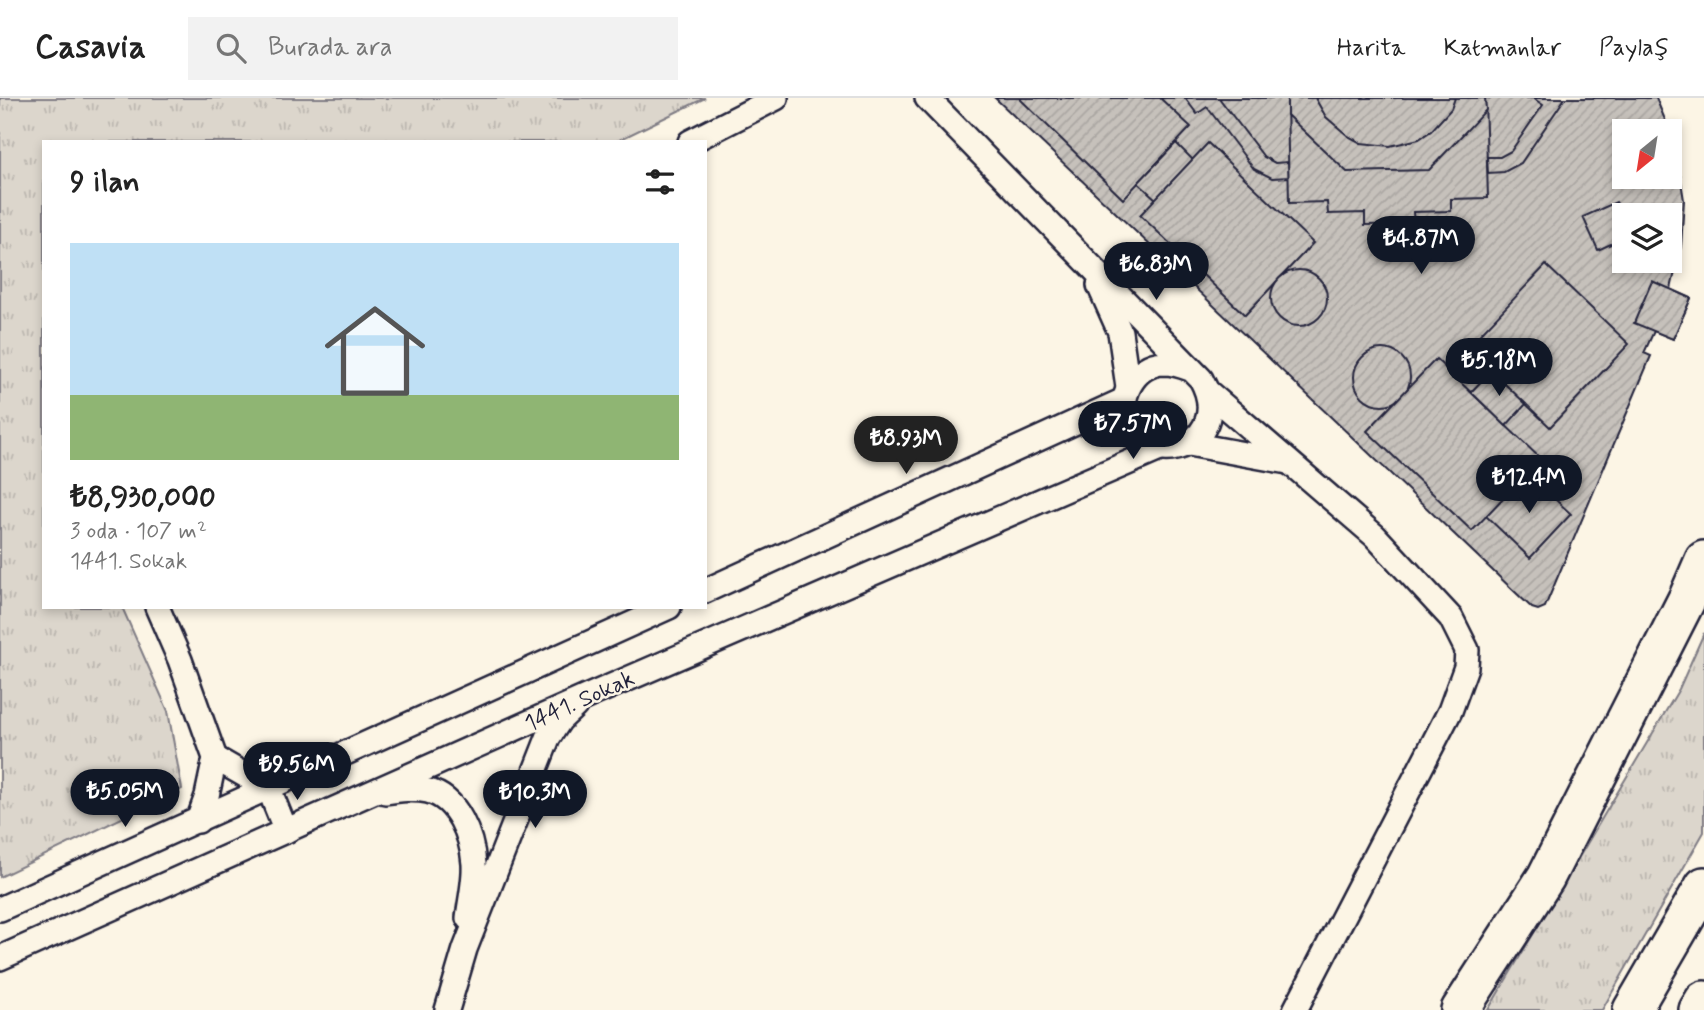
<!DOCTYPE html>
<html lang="tr">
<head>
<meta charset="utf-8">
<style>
  :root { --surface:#fff; --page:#f2f2f2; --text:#222; --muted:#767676; --line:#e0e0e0; --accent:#111827 }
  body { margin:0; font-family:Mynerve,sans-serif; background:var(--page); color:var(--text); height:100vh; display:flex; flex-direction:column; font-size:26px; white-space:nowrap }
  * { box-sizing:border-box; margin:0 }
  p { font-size:23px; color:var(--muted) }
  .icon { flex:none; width:38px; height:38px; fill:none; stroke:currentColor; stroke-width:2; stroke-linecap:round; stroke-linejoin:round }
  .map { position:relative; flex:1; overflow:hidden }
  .sheet { position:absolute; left:42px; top:42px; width:665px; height:469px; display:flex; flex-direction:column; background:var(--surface); border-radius:0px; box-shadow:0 4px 10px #0003 }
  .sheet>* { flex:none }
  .needle { width:46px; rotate:210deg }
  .controls { position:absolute; left:1612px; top:21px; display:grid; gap:14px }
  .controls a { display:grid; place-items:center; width:70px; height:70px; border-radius:0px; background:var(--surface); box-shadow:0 4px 10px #0003; font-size:35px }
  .price { position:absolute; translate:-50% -60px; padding:0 16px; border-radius:24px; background:var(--accent); color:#fff; font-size:23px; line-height:46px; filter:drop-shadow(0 2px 4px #0008) }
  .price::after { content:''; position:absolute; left:50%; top:42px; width:21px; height:16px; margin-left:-10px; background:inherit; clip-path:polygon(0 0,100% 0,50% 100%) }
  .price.current { background:#222; color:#fff }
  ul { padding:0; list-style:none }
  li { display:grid; align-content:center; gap:14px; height:371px; padding:0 28px }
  li span { display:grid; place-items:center; height:217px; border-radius:0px; color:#555 }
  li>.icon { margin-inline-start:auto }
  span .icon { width:126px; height:126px; fill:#fffc; stroke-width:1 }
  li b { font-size:30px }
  h2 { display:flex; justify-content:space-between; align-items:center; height:84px; padding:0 28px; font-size:30px }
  header { display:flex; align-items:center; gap:42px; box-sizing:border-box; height:98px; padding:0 35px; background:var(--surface); border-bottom:2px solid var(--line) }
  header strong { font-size:33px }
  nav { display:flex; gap:38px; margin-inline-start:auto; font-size:24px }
  .search { width:490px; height:63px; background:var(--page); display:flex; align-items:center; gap:18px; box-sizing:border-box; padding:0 24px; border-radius:0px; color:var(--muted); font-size:26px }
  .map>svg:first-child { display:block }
  .grass { fill:url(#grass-tufts); stroke:#7f7c84; stroke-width:2 }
  .building { fill:url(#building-hatch); stroke:#22223b; stroke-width:2; fill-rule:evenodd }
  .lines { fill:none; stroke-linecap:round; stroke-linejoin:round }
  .minor-casing { stroke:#22223b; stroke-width:28 }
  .primary-casing { stroke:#22223b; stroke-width:42 }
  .minor { stroke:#fcf5e5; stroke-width:23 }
  .primary { stroke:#fcf5e5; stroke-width:37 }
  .labels { text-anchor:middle; stroke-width:5; stroke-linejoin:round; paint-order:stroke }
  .street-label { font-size:23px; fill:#22223b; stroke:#fcf5e5 }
</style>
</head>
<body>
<header>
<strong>Casavia</strong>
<div class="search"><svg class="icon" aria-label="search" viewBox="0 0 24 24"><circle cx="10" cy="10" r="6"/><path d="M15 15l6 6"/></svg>Burada ara</div>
<nav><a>Harita</a><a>Katmanlar</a><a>Paylaş</a></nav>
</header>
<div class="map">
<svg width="1704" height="912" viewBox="0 0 1704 912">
  <defs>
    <pattern id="grass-tufts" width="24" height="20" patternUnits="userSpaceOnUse" patternTransform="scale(1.75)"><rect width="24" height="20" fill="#dcd6cc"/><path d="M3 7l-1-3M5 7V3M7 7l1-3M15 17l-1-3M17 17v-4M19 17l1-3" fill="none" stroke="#bcb7b0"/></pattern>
    <pattern id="building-hatch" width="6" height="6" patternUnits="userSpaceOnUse" patternTransform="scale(1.75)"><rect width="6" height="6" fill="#c6c1bb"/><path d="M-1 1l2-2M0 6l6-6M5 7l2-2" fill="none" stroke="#aaa6a2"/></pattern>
  </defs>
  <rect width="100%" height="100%" fill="#fcf5e5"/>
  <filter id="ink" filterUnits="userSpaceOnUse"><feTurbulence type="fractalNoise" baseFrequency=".0143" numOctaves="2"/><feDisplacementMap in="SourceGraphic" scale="14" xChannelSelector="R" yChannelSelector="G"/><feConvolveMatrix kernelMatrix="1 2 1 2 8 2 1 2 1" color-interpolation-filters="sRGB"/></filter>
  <g filter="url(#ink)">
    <!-- grass -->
    <g class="grass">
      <polygon points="0,0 705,0 615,44 44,44 44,509 122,509 168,613 182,691 0,779"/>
      <polygon points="1704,535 1704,734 1602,912 1488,912 1679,591"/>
    </g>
    <!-- building -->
    <g class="building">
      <path d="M995,0H1656L1671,36L1677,58L1684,102L1681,148L1671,191L1691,200L1673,241L1654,233L1644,255L1651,258L1545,509L1538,512L1532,510ZM1624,33H1670V79H1624ZM1624,117H1670V163H1624Z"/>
      <polygon points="1019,0 1160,0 1191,29 1123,101"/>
      <polygon points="1185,0 1219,0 1264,59 1275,65 1288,64 1289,79 1272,80 1254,71 1207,9 1197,16"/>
      <polygon points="1287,0 1485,0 1488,100 1451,101 1451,113 1413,114 1414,126 1365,127 1365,115 1328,116 1327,104 1289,105"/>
      <polygon points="1287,0 1485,0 1486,12 1429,72 1347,74 1287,17"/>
      <polygon points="1315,0 1455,0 1451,11 1431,33 1419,41 1390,48 1361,45 1348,38 1326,19"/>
      <polygon points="1533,0 1565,0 1521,65 1504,74 1488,75 1487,59 1500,59 1511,53 1543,7"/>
      <polygon points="1176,45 1193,62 1156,101 1138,85"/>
      <polygon points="1208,45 1313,145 1245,217 1140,117"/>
      <polygon points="1616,104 1624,123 1624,140 1598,152 1583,119"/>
      <polygon points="1546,167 1629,246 1550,329 1467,250"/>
      <circle cx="1299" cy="200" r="28"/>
      <polygon points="1652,183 1691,200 1673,241 1634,225"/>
      <circle cx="1382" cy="279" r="28"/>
      <polygon points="1436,261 1541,361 1472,433 1367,333"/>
      <polygon points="1491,273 1526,306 1506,328 1471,294"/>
      <polygon points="1527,375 1571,416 1530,460 1486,418"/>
    </g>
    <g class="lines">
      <!-- minor casing -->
      <g class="minor-casing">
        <g id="minor">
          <path d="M927,0L1201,281C1235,342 1154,377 1129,328C1115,301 1134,266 1164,265C1174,265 1182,268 1190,271"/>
          <polyline points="690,44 776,0"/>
          <polyline points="1099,187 1120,234 1128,289"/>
          <polyline points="1208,294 1375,438 1451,520 1467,552 1466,569 1450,613 1295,912"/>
          <polyline points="1189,346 1288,364"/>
          <polyline points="705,493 1124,302"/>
          <polyline points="157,509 180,562 215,660 207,698 198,723"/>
          <polyline points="215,660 269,691 286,733"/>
          <path d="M385,694C399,692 413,690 428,693C458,700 472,739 474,766C475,783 470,803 468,820"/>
          <polyline points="0,811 669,509"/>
          <polyline points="0,860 586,599 1160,351"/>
          <polyline points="447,912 465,851 548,640 560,622 575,608"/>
        </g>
      </g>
      <!-- primary casing -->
      <g class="primary-casing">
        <g id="primary">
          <polyline points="1460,912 1546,779 1688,499 1704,462"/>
          <polyline points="1632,912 1704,788"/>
          <polyline points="1698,912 1704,902"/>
        </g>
      </g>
      <!-- minor -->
      <use href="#minor" class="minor"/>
      <!-- primary -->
      <use href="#primary" class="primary"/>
    </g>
  </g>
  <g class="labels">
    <!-- street labels -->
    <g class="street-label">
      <text transform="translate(579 602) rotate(-24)" y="8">1441. Sokak</text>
    </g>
  </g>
</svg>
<div class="controls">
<a><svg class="needle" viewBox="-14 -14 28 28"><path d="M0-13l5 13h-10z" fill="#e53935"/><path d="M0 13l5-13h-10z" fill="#767676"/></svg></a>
<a><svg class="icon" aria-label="layers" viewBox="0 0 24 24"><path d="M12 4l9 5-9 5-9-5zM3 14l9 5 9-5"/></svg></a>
</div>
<b class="price" style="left:1421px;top:178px">₺4.87M</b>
<b class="price" style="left:1156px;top:204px">₺6.83M</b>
<b class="price" style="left:1499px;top:300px">₺5.18M</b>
<b class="price" style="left:1133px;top:363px">₺7.57M</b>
<b class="price current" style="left:906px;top:378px">₺8.93M</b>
<b class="price" style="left:1529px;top:417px">₺12.4M</b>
<b class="price" style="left:297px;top:704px">₺9.56M</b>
<b class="price" style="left:125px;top:731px">₺5.05M</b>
<b class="price" style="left:535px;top:732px">₺10.3M</b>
<section class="sheet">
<h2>9 ilan<svg class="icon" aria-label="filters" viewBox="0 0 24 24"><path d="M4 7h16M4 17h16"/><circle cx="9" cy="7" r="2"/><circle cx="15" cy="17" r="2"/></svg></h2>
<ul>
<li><span style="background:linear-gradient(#bfe0f5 70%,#8fb573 0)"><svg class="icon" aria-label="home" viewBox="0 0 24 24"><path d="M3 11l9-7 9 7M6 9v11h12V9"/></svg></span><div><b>₺8,930,000</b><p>3 oda · 107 m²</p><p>1441. Sokak</p></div></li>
</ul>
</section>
</div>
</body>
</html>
